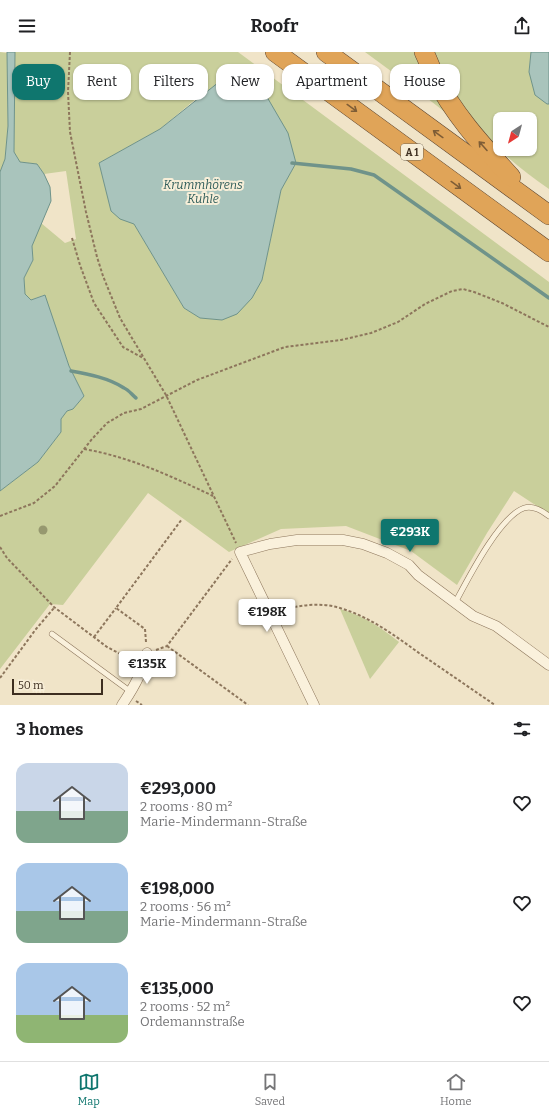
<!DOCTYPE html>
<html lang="en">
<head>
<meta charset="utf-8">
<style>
  :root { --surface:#fff; --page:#f2f2f2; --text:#202124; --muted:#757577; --line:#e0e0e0; --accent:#0f766e }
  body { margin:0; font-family:Bitter,serif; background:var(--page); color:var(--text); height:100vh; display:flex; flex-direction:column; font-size:15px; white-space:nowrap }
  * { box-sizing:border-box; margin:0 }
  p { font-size:13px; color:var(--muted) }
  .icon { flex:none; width:22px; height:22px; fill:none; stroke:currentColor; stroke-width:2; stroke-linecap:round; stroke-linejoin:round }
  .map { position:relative; height:653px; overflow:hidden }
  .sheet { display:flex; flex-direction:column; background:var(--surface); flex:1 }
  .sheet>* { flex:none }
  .hud { position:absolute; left:12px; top:12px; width:525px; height:36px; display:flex; gap:8px }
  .needle { width:26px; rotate:216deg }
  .buttons { position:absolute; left:493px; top:60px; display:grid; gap:8px }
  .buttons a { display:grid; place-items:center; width:44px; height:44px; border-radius:8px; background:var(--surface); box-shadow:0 1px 3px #0004; font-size:20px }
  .scale { position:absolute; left:12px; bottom:10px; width:91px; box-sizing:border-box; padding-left:4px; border:2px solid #3d2e20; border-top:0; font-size:11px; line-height:14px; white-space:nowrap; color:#3d2e20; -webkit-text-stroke:3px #f7eed8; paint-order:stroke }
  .price { position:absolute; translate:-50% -34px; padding:0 9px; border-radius:4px; background:#fff; color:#222; font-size:13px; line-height:26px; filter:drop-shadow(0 1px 2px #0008) }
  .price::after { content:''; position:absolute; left:50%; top:24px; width:12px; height:9px; margin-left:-6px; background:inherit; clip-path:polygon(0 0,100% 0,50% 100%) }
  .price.current { background:var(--accent); color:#fff }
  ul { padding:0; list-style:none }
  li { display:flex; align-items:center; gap:12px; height:100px; padding:0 16px }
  li span { display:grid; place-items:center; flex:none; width:112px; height:80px; border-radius:12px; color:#555 }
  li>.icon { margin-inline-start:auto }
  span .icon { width:48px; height:48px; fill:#fffc; stroke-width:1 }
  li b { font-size:17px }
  h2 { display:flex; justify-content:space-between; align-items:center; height:48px; padding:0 16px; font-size:17px }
  .pill { padding:0 14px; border-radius:12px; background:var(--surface); box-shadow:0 1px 3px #0004; font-size:14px; line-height:36px }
  .pill.current { background:var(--accent); color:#fff }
  header { display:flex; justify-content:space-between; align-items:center; height:52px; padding:0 16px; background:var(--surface); font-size:18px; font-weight:700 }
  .tab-bar { display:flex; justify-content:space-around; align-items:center; height:56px; border-top:1px solid var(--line); background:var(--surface); font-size:11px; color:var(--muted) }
  .tab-bar a { display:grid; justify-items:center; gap:2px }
  .tab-bar .current { color:var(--accent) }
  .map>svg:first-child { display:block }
  .green { fill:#c9cf9b; fill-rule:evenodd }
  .water { fill:#a9c4bc; stroke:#6f938a }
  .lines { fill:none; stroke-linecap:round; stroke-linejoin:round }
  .stream { stroke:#6f938a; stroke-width:3.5 }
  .service-casing { stroke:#8d765c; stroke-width:6 }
  .minor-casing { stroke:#8d765c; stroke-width:11 }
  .motorway-casing { stroke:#5b4430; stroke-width:20 }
  .path { stroke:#8d765c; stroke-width:2; stroke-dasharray:3 2; stroke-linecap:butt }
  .service { stroke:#faf1dc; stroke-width:5 }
  .minor { stroke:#faf1dc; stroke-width:10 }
  .motorway { stroke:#e0a458; stroke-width:19 }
  .tree { fill:#96986f }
  .oneway { stroke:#7e5d36 }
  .labels { text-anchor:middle; stroke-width:4; stroke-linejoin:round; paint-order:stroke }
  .shield { fill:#f7eed8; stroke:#756857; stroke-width:1 }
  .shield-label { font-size:10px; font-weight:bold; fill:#3d2e20 }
  .water-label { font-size:12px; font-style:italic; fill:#2f5d5a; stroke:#f7eed8 }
</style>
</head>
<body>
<header><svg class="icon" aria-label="menu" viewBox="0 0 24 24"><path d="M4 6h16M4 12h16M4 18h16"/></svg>Roofr<svg class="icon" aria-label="share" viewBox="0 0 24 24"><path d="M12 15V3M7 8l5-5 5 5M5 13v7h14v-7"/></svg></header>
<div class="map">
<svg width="549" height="653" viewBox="0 0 549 653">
  <rect width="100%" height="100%" fill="#f0e4c8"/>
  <!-- green -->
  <g class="green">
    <polygon points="0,0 7,1 8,74 5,107 0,120"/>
    <path d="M15,0H238L549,230V462L514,439L487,481L457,533L411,499L346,474L281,477L229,500L148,441L63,553L50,552L0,617V439L38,410L61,380V367L67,359L73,357L84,344L69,314L44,243L31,248L25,242L24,226L33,208L32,194L41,171L65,191L76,187L66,119L44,122L37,112L20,110L14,100ZM203,41L296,111L281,138L262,228L222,268L200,266L184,256L134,172L111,159L99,111L160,77Z"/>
    <polygon points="365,0 416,0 450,64 414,36"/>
    <path d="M431,0H531L529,20L547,52H549V137C529,123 510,109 493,91C467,65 450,31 431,0ZM500,67H530V97H500Z"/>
    <path d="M340,557C364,564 380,575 399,590L370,627Z"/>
  </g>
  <!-- water -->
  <g class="water">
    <polygon points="7,0 15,0 14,100 20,110 37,112 44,122 50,135 51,149 32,194 33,208 24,226 25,242 31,248 45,243 69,314 84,344 73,357 67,359 61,367 61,380 38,410 0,439 0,120 5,107 8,74"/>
    <polygon points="531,0 549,0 549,52 547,52 535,43 529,20"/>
    <polygon points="224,26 236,27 267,45 288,81 296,111 281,138 262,228 252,246 237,262 222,268 200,266 184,256 134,172 120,167 111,159 99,111 160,77"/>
  </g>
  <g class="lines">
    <!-- stream -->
    <g class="stream">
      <polyline points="292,111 351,117 374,123 549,246"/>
      <path d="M71,319C88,322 109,326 124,336C129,338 132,343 136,346"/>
    </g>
    <!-- service casing -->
    <g class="service-casing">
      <g id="service">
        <path d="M455,551C468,527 499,465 524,456C533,453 542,459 549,464"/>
        <polyline points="52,582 131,640"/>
      </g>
    </g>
    <!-- minor casing -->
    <g class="minor-casing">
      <g id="minor">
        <path d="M122,653C133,637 143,620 147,601"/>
        <polyline points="314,653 240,500 270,492 297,488 343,488 363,492 387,501 409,513 418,523 473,564 496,574 549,613"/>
      </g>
    </g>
    <!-- motorway casing -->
    <g class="motorway-casing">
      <g id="motorway">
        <polyline points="275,0 549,200"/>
        <polyline points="326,0 549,163"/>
        <path d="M424,0C428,8 431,17 435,25C454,63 483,94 511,125"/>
      </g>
    </g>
    <!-- path -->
    <g class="path">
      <polyline points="70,0 68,40 70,80 86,160 97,205 103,224 120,266 166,343 236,491"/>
      <polyline points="72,186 80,213 94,251 123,295 143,306"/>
      <path d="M84,397C130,405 171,424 213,444"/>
      <polyline points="0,464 34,451 55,434 92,387 107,371 124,361 141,357 197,328 285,295 341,288 371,281 398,270 425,252 452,239 463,237 474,240 502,251 549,275"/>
      <polyline points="0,495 7,506 54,555 107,595 134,609"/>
      <path d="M280,559C298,553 321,550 340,556C370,565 394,583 419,601C444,618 470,636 495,653"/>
      <polyline points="94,585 116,556"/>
      <polyline points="146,590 145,577 116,556 182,467"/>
      <polyline points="167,594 248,653"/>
      <polyline points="156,598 167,594 232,507"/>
      <polyline points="0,626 36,577 54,556"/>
      <polyline points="136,649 142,653"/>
    </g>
    <!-- service -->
    <use href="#service" class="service"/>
    <!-- minor -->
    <use href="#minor" class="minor"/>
    <!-- motorway -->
    <use href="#motorway" class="motorway"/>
  </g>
  <!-- trees -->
  <circle class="tree" cx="43" cy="478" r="4.5"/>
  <!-- one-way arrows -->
  <defs><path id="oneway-shaft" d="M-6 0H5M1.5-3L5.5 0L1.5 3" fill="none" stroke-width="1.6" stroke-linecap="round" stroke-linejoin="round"/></defs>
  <g class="oneway">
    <use href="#oneway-shaft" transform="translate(352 56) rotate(36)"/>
    <use href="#oneway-shaft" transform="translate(438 82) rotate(-144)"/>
    <use href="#oneway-shaft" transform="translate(483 94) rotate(-132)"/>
    <use href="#oneway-shaft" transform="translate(456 133) rotate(36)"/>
  </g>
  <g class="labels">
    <!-- shield labels -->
    <rect class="shield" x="401" y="92" width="22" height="16" rx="3"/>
    <g class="shield-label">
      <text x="412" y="104">A 1</text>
    </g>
    <!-- water labels -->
    <g class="water-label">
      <text x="203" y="137">Krummhörens<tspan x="203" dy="14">Kuhle</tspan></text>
    </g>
  </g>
</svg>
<div class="buttons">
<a><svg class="needle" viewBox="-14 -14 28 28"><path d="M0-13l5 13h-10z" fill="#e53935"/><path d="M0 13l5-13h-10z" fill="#757577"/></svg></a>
</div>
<div class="scale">50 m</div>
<b class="price current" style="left:410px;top:501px">€293K</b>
<b class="price" style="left:267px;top:581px">€198K</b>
<b class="price" style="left:147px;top:633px">€135K</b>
<div class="hud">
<a class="pill current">Buy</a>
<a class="pill">Rent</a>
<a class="pill">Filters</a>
<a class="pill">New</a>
<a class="pill">Apartment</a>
<a class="pill">House</a>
</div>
</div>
<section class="sheet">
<h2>3 homes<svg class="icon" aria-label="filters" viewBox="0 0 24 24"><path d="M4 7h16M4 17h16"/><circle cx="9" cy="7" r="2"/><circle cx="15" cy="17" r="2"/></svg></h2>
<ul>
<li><span style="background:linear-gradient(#c9d6e8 60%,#7fa58c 0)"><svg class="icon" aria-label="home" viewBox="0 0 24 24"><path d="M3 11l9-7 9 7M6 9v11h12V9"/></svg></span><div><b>€293,000</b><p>2 rooms · 80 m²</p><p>Marie-Mindermann-Straße</p></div><svg class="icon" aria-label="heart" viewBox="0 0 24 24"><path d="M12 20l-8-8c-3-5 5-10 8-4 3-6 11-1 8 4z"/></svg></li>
<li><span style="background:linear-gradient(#a9c7e8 60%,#7fa58c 0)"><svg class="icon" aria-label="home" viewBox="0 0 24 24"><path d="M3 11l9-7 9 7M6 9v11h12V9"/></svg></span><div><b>€198,000</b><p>2 rooms · 56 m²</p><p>Marie-Mindermann-Straße</p></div><svg class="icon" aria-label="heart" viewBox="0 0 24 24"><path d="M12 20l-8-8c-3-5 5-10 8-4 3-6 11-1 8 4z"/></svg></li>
<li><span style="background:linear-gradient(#a9c7e8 65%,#8fb573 0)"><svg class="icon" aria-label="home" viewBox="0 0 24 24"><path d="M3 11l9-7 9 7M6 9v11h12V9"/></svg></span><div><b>€135,000</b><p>2 rooms · 52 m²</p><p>Ordemannstraße</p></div><svg class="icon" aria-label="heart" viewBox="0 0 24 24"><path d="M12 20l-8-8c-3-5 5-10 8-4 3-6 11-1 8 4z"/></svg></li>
</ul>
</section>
<nav class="tab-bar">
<a class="current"><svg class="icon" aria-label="map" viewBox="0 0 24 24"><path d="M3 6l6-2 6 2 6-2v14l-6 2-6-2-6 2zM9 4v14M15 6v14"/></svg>Map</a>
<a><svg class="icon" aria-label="saved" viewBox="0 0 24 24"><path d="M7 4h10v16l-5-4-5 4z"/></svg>Saved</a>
<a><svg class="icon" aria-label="home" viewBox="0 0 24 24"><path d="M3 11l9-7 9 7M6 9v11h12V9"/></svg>Home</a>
</nav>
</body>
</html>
